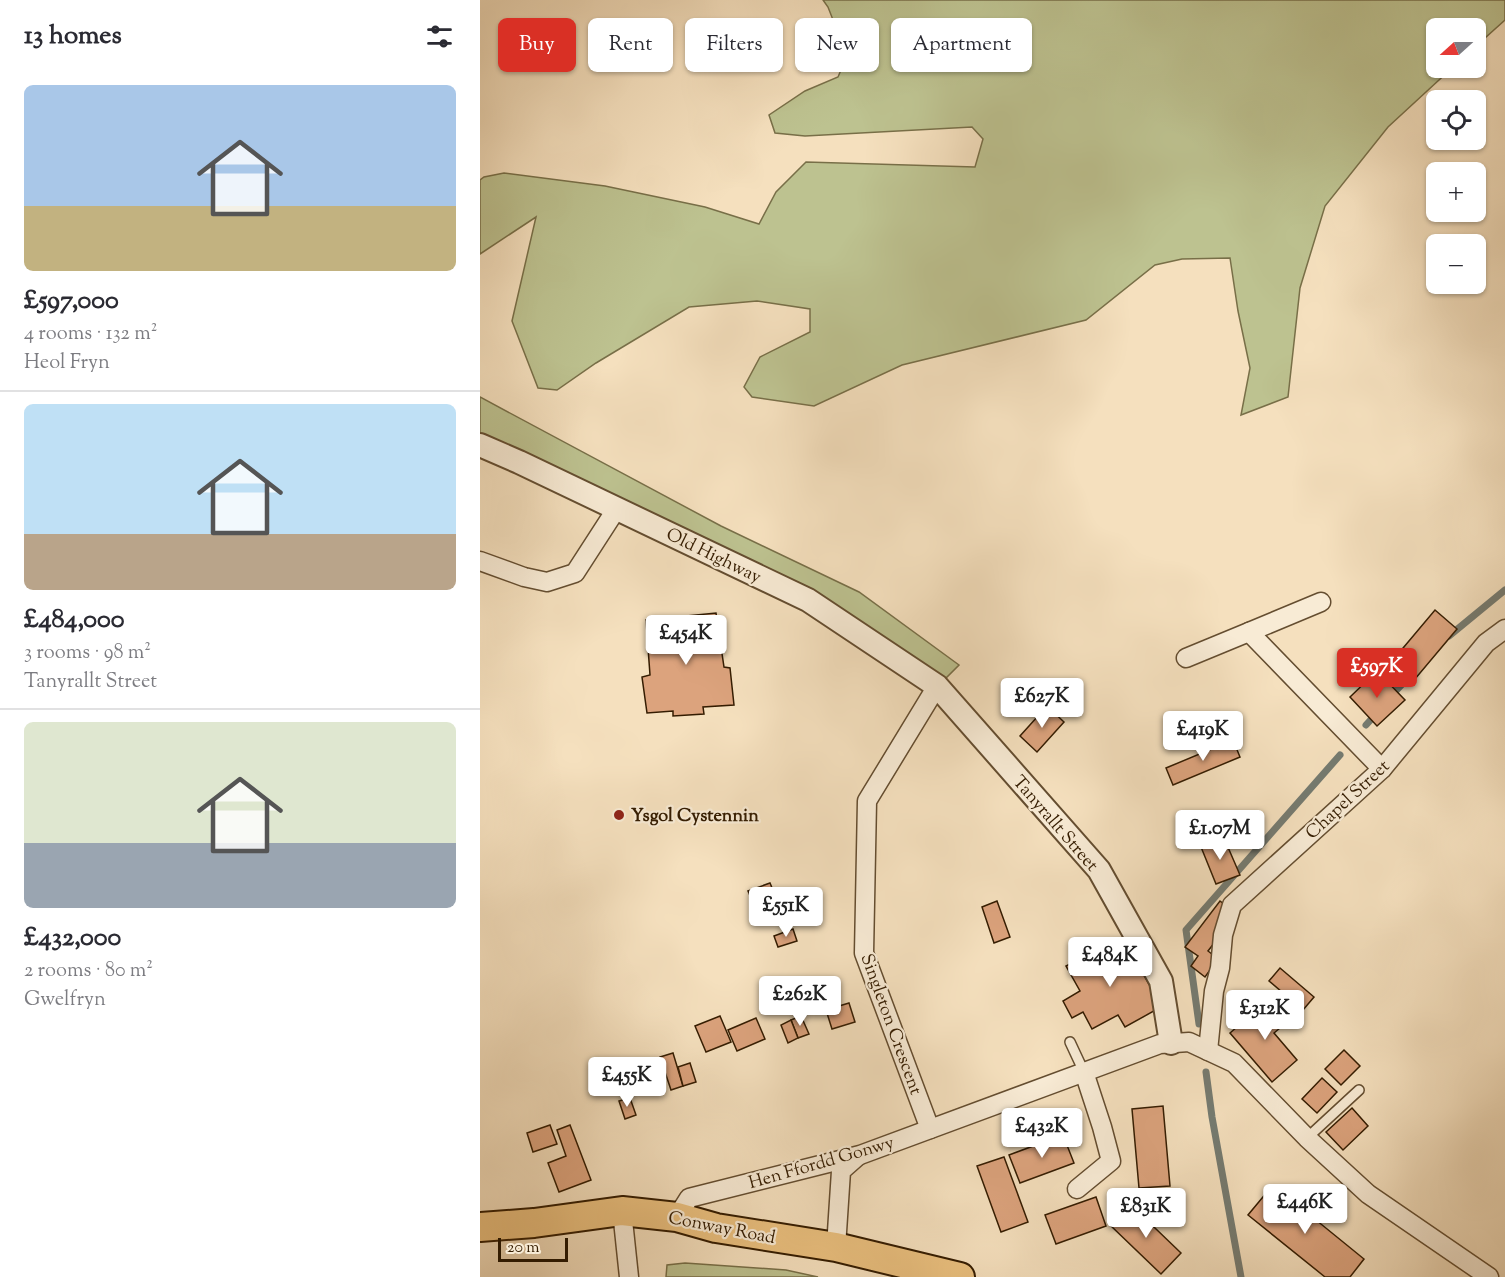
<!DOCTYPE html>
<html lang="en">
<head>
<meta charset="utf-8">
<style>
  :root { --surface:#fff; --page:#f7f7f7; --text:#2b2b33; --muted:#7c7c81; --line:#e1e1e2; --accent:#d93025 }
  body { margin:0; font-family:"Sorts Mill Goudy",serif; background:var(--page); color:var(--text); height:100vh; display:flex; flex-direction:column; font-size:22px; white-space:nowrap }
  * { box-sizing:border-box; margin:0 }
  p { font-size:20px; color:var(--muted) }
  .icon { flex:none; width:33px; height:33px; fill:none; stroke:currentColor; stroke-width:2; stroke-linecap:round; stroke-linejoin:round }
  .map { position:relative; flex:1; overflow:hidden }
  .sheet { display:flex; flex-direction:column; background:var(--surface); width:480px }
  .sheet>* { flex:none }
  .banner { position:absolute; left:18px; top:18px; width:570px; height:54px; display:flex; gap:12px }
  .needle { width:39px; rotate:249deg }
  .buttons { position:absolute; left:946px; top:18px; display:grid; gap:12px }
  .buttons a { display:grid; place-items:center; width:60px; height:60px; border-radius:9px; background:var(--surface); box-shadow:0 2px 4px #0004; font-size:30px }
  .scale { position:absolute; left:18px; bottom:15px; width:70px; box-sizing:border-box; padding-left:6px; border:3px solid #341c01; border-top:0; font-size:16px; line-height:21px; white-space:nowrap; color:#341c01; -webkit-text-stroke:4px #f8ebd5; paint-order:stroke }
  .price { position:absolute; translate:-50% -51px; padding:0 14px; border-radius:6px; background:#fff; color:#222; font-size:20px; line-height:39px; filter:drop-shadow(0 2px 3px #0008) }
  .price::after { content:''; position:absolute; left:50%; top:36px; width:18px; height:14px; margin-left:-9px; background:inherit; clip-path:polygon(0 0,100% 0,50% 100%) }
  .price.current { background:var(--accent); color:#fff }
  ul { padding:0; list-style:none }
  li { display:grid; align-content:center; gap:12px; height:318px; padding:0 24px }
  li+li { border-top:2px solid var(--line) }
  li span { display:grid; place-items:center; height:186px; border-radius:9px; color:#555 }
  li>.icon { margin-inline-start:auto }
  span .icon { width:108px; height:108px; fill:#fffc; stroke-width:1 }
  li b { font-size:26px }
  h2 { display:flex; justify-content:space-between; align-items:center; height:72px; padding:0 24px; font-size:26px }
  .pill { padding:0 21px; border-radius:9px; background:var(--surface); box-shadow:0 2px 4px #0004; font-size:21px; line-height:54px }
  .pill.current { background:var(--accent); color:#fff }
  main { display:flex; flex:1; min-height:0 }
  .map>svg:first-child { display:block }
  .green { fill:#bdc290; stroke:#786f48; stroke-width:1.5 }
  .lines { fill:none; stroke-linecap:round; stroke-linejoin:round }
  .stream { stroke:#757b71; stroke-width:7 }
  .building { fill:#dca37d; stroke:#341c01; stroke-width:1.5 }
  .service-casing { stroke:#644d30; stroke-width:12 }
  .minor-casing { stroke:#644d30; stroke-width:21 }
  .tertiary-casing { stroke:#644d30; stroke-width:26 }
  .primary-casing { stroke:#341c01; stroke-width:32 }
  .service { stroke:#f8ebd5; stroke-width:9 }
  .minor { stroke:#f8ebd5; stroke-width:18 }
  .tertiary { stroke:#f8ebd5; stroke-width:22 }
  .primary { stroke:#eac07f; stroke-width:28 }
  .poi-dot { fill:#8f2418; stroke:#f8ebd5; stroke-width:2 }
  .labels { text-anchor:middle; stroke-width:4.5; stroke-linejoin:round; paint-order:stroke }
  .street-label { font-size:18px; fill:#341c01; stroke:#f8ebd5 }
  .poi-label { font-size:18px; font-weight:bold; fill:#341c01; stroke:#f8ebd5; text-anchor:start }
</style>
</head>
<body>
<main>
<section class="sheet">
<h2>13 homes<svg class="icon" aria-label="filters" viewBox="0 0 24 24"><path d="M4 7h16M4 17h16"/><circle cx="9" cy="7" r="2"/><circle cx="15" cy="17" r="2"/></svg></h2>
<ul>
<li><span style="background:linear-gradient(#a9c7e8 65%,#c2b280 0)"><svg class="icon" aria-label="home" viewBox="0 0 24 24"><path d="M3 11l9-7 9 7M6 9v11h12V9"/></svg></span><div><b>£597,000</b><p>4 rooms · 132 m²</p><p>Heol Fryn</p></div></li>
<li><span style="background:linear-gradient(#bfe0f5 70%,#b9a48a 0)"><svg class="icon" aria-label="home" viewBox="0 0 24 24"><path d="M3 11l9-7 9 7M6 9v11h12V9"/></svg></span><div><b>£484,000</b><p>3 rooms · 98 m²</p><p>Tanyrallt Street</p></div></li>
<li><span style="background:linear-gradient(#dfe7d0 65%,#9aa5b1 0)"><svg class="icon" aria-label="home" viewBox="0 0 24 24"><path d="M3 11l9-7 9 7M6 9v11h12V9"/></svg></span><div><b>£432,000</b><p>2 rooms · 80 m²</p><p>Gwelfryn</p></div></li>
</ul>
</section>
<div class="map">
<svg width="1025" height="1277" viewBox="0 0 1025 1277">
  <rect width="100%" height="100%" fill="#f5e0be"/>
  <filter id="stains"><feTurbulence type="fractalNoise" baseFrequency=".00333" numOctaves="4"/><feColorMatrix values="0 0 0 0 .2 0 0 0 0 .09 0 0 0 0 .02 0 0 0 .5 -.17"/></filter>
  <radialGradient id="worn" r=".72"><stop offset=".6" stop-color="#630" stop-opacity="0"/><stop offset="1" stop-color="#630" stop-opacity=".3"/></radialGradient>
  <!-- green -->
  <g class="green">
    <polygon points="343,0 1025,0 1025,20 996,46 996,28 957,28 957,68 972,68 908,127 845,206 820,288 808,397 761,415 770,368 758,311 750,258 702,259 675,265 606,320 422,365 334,406 272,397 264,387 280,357 330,332 330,309 277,301 209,307 116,363 77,390 58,388 32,321 56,217 0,254 0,180 4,177 24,173 125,186 225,207 279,224 296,192 326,162 495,167 503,139 492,127 325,136 295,133 289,115 325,91 358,77 367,56 348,7"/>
    <polygon points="0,397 241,526 379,592 479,665 464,680 0,437"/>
    <polygon points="205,1263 306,1270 338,1277 186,1277 187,1265"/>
  </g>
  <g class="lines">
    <!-- stream -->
    <g class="stream">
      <polyline points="969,636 1025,590"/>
      <polyline points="911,696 936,669"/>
      <polyline points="886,725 896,714"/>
      <polyline points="719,1024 706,930 860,755"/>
      <polyline points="726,1072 732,1117 761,1277"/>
    </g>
  </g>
  <!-- building -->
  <g class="building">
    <polygon points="955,610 977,629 935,679 913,660"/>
    <polygon points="236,613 244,667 250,668 254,705 223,707 224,714 193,716 193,711 167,713 162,677 170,675 166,620"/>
    <polygon points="897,671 925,700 897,726 870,697"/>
    <polygon points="567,706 584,722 557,752 540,736"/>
    <polygon points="753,740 760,757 693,785 686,768"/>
    <polygon points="744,838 760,875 736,884 721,847"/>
    <polygon points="290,883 295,895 273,903 268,891"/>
    <polygon points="517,901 530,937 514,943 502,907"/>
    <polygon points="740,901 757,914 728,951 738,959 725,977 711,966 718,956 705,947"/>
    <polygon points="313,929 317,941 298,947 294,936"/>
    <polygon points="627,944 638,964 644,961 638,951 648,945 681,1007 645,1027 638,1015 612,1029 603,1012 592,1018 583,1001 600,991 586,966"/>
    <polygon points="800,968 834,997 823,1010 789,981"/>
    <polygon points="787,1001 806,1023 794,1033 817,1060 792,1082 750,1033"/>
    <polygon points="369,1003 375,1022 352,1029 346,1010"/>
    <polygon points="240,1016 251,1042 226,1052 215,1026"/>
    <polygon points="321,1016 329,1034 318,1038 311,1020"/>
    <polygon points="276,1018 285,1039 257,1051 248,1030"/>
    <polygon points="311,1020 318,1038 308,1043 301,1025"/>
    <polygon points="864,1050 880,1066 861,1085 845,1069"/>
    <polygon points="193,1053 203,1086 191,1090 180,1057"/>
    <polygon points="210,1063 216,1082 203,1086 198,1067"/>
    <polygon points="842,1078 857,1092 837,1113 822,1099"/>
    <polygon points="150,1098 156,1115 145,1119 139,1101"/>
    <polygon points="683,1106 690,1186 659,1188 652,1109"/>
    <polygon points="872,1108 888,1126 863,1150 846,1132"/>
    <polygon points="70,1125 77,1144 53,1152 47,1133"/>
    <polygon points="90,1125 111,1180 79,1192 68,1163 86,1156 77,1130"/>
    <polygon points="583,1135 594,1163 540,1183 529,1155"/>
    <polygon points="524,1157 548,1222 521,1232 497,1166"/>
    <polygon points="793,1185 884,1259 870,1277 845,1277 768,1215"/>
    <polygon points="616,1197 626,1226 576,1244 565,1215"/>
    <polygon points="650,1204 701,1253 681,1274 630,1225"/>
  </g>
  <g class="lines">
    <!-- service casing -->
    <g class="service-casing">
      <g id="service">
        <polyline points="590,1042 604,1072"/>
        <polyline points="827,1138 879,1090"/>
      </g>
    </g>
    <!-- minor casing -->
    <g class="minor-casing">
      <g id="minor">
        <polyline points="0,561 44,577 67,582 95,573 137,508"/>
        <polyline points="769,632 841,602"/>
        <polyline points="706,658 769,632 902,769"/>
        <polyline points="728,1051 734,991 740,968 743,935 752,905 902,769 1006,643 1025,629"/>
        <polyline points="450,1129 384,953 387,801 457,686"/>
        <polyline points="597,1189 631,1161 622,1127 604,1072"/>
        <polyline points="142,1211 149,1277"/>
        <polyline points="197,1217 209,1198 380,1155 680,1044 709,1042 754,1063 827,1138 888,1194 1009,1277"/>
        <polyline points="356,1247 361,1171 378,1156"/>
      </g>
    </g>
    <!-- tertiary casing -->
    <g class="tertiary-casing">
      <polyline id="tertiary" points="0,445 39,462 328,600 457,686 619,870 681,981 691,1043"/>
    </g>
    <!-- primary casing -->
    <g class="primary-casing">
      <polyline id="primary" points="0,1227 54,1223 142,1211 197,1217 236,1228 356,1247 480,1277"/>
    </g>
    <!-- service -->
    <use href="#service" class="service"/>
    <!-- minor -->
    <use href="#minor" class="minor"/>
    <!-- tertiary -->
    <use href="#tertiary" class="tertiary"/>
    <!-- primary -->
    <use href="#primary" class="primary"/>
  </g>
  <!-- markers -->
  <circle class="poi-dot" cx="139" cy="815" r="6"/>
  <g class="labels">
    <!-- street labels -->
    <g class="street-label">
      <text transform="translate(234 555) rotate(26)" y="6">Old Highway</text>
      <text transform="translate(867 799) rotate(-43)" y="6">Chapel Street</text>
      <text transform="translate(576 823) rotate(49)" y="6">Tanyrallt Street</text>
      <text transform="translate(412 1024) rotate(70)" y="6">Singleton Crescent</text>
      <text transform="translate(341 1162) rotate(-16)" y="6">Hen Ffordd Gonwy</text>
      <text transform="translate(242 1227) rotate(11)" y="6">Conway Road</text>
    </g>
    <!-- poi labels -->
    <g class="poi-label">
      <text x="151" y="821">Ysgol Cystennin</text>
    </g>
  </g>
  <rect width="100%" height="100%" filter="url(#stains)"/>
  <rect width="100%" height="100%" fill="url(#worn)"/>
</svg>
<div class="buttons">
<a><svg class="needle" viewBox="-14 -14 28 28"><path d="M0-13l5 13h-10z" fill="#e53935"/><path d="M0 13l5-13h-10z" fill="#7c7c81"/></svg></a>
<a><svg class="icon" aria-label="locate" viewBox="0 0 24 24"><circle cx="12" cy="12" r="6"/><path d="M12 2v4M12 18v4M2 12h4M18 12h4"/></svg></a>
<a>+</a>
<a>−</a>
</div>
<div class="scale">20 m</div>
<b class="price" style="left:206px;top:666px">£454K</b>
<b class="price current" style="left:897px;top:699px">£597K</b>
<b class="price" style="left:562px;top:729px">£627K</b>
<b class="price" style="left:723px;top:762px">£419K</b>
<b class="price" style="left:740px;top:861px">£1.07M</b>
<b class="price" style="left:306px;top:938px">£551K</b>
<b class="price" style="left:630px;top:988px">£484K</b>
<b class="price" style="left:320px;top:1027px">£262K</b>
<b class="price" style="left:785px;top:1041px">£312K</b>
<b class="price" style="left:147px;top:1108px">£455K</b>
<b class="price" style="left:562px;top:1159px">£432K</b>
<b class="price" style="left:825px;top:1235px">£446K</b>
<b class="price" style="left:666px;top:1239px">£831K</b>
<div class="banner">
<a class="pill current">Buy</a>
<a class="pill">Rent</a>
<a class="pill">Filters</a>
<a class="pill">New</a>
<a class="pill">Apartment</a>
</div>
</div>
</main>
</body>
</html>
